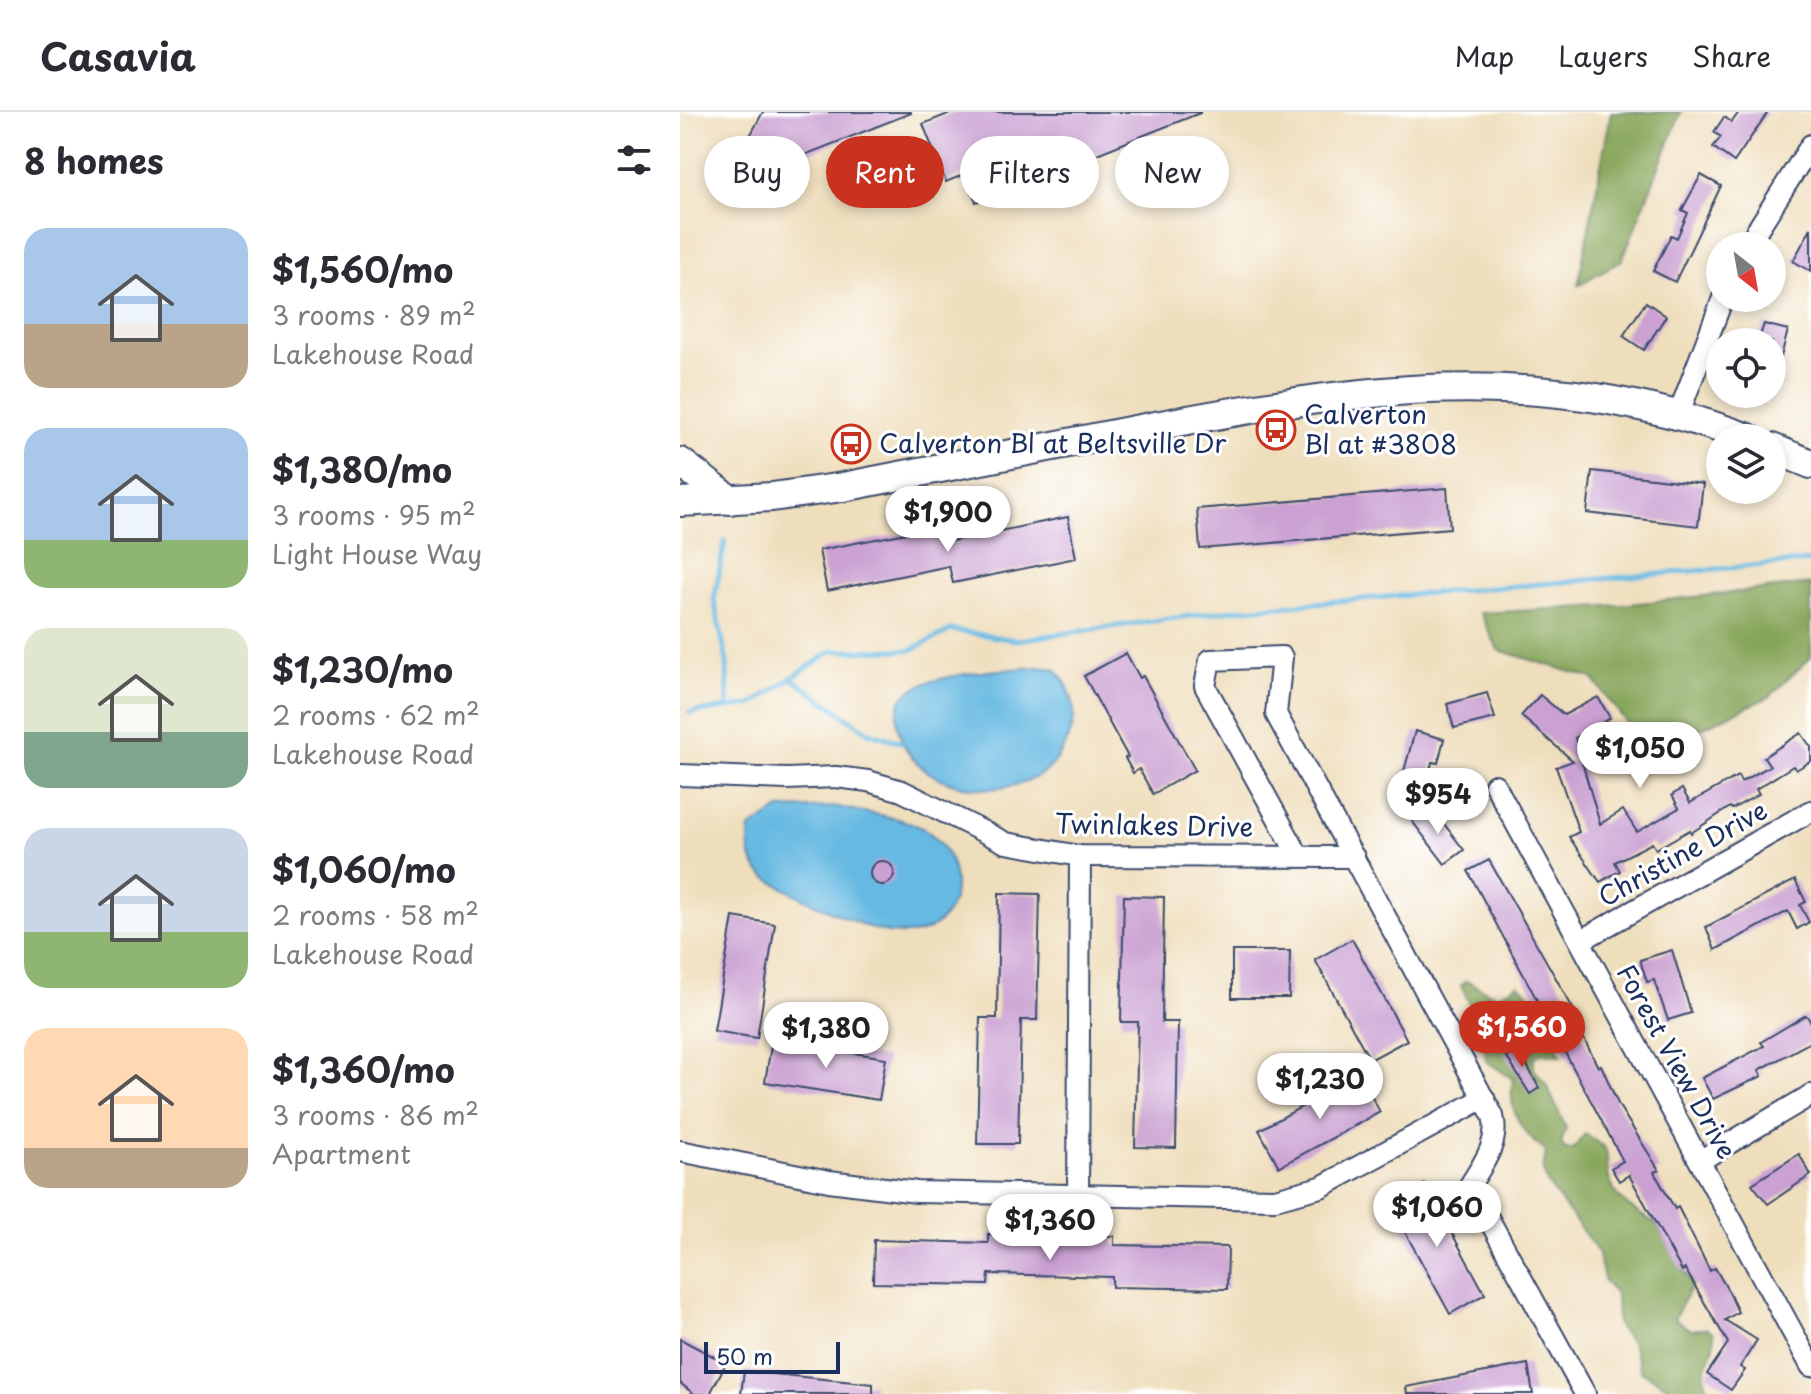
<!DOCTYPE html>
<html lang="en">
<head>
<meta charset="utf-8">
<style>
  :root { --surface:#fff; --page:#f7f7f7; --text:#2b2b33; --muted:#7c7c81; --line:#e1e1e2; --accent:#c8321e }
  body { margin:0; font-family:"Playpen Sans",sans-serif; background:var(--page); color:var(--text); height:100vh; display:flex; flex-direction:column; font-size:30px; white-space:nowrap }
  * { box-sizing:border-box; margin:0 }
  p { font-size:26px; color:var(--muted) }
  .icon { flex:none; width:44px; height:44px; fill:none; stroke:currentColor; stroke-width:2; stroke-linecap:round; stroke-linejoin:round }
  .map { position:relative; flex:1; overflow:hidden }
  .details { display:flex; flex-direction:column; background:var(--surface); width:680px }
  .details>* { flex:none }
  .top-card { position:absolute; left:24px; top:24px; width:760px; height:72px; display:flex; gap:16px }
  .needle { width:52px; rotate:149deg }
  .buttons { position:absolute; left:1026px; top:120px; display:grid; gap:16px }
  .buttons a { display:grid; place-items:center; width:80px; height:80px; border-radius:50%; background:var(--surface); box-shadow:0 4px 12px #0003; font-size:40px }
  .scale { position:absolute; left:24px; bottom:20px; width:136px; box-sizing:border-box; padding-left:8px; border:4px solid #1b2f5e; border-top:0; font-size:22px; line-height:28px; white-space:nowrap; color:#1b2f5e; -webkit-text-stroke:6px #fff; paint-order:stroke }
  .price { position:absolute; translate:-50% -68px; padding:0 18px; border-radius:28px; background:#fff; color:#222; font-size:26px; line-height:52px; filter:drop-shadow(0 2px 4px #0008) }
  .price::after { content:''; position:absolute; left:50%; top:48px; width:24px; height:18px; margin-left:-12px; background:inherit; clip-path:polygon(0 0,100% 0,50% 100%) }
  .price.on { background:var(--accent); color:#fff }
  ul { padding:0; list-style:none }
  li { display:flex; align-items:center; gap:24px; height:200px; padding:0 24px }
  li span { display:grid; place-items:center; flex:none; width:224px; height:160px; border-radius:24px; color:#555 }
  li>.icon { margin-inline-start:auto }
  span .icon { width:96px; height:96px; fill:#fffc; stroke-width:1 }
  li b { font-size:34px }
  h2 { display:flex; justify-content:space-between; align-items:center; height:96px; padding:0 24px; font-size:34px }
  .tag { padding:0 28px; border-radius:36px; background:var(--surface); box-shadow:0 4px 12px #0003; font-size:28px; line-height:72px }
  .tag.on { background:var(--accent); color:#fff }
  header { display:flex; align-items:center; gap:48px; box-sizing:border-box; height:112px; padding:0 40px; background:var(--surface); border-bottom:2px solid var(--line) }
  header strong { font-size:38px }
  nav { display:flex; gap:44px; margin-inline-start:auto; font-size:28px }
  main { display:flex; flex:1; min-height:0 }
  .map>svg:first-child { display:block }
  .forest { fill:#87a65a; stroke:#516a5c; stroke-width:2 }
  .water { fill:#66b9e2; stroke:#4074a0; stroke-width:2 }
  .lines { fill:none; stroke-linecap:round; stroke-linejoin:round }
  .stream { stroke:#66b9e2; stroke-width:5 }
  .building { fill:#caa1d2 }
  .street-casing { stroke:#3b496c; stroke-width:24 }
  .secondary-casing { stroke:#3b496c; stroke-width:32 }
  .street { stroke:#fff; stroke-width:20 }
  .secondary { stroke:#fff; stroke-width:28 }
  .labels { text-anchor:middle; stroke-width:6; stroke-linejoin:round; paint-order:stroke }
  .poi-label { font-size:26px; fill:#1b2f5e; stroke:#fff; text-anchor:start }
  .street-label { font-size:26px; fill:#1b2f5e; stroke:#fff }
</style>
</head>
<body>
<header>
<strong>Casavia</strong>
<nav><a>Map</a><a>Layers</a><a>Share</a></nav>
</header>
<main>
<section class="details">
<h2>8 homes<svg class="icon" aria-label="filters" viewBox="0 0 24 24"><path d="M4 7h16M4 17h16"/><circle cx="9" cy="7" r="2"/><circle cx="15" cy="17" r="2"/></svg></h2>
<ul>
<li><span style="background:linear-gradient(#a9c7e8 60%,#b9a48a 0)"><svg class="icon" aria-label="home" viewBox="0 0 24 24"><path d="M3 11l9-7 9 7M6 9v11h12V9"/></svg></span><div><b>$1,560/mo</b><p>3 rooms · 89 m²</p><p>Lakehouse Road</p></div></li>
<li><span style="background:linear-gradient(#a9c7e8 70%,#8fb573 0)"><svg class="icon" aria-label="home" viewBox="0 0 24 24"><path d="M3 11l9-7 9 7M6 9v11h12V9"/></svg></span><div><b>$1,380/mo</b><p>3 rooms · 95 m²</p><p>Light House Way</p></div></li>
<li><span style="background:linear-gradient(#dfe7d0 65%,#7fa58c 0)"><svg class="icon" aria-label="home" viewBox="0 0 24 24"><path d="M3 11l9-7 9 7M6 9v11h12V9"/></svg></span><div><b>$1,230/mo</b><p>2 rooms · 62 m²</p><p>Lakehouse Road</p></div></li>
<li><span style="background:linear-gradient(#c9d6e8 65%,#8fb573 0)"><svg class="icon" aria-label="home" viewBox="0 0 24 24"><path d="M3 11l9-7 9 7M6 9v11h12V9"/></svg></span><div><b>$1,060/mo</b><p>2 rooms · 58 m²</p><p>Lakehouse Road</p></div></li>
<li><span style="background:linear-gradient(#ffd9b3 75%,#b9a48a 0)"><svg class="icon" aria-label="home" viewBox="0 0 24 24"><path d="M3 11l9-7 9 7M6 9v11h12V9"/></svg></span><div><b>$1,360/mo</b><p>3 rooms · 86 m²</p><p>Apartment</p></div></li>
</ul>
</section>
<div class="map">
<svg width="1131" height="1282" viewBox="0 0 1131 1282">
  <rect width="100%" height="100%" fill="#fff"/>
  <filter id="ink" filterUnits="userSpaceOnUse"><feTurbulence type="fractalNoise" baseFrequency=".0125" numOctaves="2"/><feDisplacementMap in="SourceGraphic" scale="16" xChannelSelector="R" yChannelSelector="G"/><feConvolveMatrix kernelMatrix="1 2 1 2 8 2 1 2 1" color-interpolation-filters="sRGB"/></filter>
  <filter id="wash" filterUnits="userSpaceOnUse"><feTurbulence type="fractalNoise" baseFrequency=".006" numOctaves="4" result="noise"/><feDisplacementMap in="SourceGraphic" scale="32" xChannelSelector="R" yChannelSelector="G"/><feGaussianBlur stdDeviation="1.8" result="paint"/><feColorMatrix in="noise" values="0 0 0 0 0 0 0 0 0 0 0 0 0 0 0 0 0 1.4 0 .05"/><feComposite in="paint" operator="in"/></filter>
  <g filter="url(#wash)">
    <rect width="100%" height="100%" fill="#efdebc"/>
    <!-- forest -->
    <g class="forest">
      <polygon points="931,0 1001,0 942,148 898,173"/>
      <polygon points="1131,472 1131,545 1089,585 1017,618 960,628 912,566 818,538 800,501 941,493"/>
      <path d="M786,869L817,884L838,872L848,880L881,943L860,942L854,946V957L866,972L886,1016L881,1031L885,1037H893L905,1022L925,1036C928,1044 927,1053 928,1062C933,1088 956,1100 975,1111L1012,1172L994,1207L1011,1218L1026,1216L1033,1220C1040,1248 1014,1250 1030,1282H990L986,1273L961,1259L952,1231L937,1213L936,1183L925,1170L917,1139L868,1072L863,1059L866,1039C841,1021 827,998 833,967L806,949L803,919L781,874Z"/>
    </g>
    <!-- water -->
    <g class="water">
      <path d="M358,555L375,557C391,573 400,601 389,624C385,634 375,653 366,659C319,693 229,678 218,614C216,604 218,588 227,581C254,560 324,558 358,555Z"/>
      <path d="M159,695C183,701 213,703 236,713C280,731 292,799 245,819C236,823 218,822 209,821C188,818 88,773 77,757C69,746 68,730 70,716L100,697Z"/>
    </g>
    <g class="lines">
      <!-- stream -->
      <g class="stream">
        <polyline points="45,429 34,488 47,550 48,596"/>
        <polyline points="111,566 188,620 221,630"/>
        <polyline points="9,601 71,593 152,539 231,538 271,518 336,528 553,498 1131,449"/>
      </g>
    </g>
    <g id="blocks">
      <!-- building -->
      <g class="building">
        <polygon points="83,0 231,0 231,1 66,66 58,46"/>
        <polygon points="273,0 520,0 520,1 296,90 285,62 266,70 243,12"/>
        <polygon points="1059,0 1088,0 1054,50 1033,35 1041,25 1034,20 1044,5 1052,10"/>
        <polygon points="1021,63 1041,74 995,170 973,159 991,123 997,126 1008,101 1002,98"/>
        <polygon points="1131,116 1131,159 1113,149"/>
        <polygon points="966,190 986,204 964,238 943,224"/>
        <polygon points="1084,212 1108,218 1097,260 1092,260 1092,230 1078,230"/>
        <polygon points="912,359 1023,372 1018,414 907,401"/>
        <polygon points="767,376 770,416 520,437 517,397"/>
        <polygon points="388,405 396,446 273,471 269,454 147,479 139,438 263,414 266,430"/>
        <polygon points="446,541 460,566 463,564 515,658 473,682 459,657 453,661 445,646 448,645 404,564"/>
        <polygon points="807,581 815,606 774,616 767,592"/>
        <polygon points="860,583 884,603 918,585 930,606 895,626 920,712 943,698 957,720 999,696 992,683 1002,677 1010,691 1058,664 1061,670 1090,654 1084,645 1121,621 1131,635 1131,649 1116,658 1113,654 1076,677 1079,682 1052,697 1050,695 1011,721 1010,718 976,737 972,731 935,750 940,759 920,770 889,725 899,720 876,655 893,649 841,604"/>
        <polygon points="735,619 764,627 758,651 752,650 747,670 723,663"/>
        <polygon points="751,695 784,738 765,752 732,709"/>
        <polygon points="809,748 899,907 895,909 918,955 921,953 939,994 979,1058 974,1060 995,1097 998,1095 1030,1159 1035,1156 1050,1182 1058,1200 1045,1208 1077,1228 1060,1255 1065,1258 1051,1278 1027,1262 1048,1231 1005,1157 1002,1159 949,1063 939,1069 931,1056 943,1049 788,759"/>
        <circle cx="202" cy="761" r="12"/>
        <polygon points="1115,768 1126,790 1120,793 1129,810 1117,817 1108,799 1035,838 1026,815"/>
        <polygon points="319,781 360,782 357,908 341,908 338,1032 297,1032 300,906 317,906"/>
        <polygon points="444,784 484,785 482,910 498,910 496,1036 455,1035 458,910 441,910"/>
        <polygon points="53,805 95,812 77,926 34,919"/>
        <polygon points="672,827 727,928 690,948 635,848"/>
        <polygon points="992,838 1011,901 988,908 974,868 967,870 960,848"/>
        <polygon points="552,839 610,839 609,886 552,886"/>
        <polygon points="1126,903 1131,910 1131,930 1079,958 1082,964 1033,987 1022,966 1084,934 1081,930"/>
        <polygon points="92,928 206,946 199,988 85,970"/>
        <polygon points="837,934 859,976 850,982 824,941"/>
        <polygon points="680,963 700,1000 599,1055 579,1018"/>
        <polygon points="1119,1042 1131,1063 1088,1092 1072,1072"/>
        <polygon points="745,1072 805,1182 770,1202 709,1091"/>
        <polygon points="308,1122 434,1124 434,1133 548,1135 547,1177 432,1175 432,1165 397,1164 309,1162 308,1173 193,1171 194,1128 308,1131"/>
        <polygon points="0,1227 46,1251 30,1282 14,1282 0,1271"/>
        <polygon points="848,1252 853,1282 727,1282 726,1275"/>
        <polygon points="64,1259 193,1272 193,1282 61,1282"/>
      </g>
    </g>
  </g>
  <g filter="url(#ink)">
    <use href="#blocks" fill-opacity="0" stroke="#3b496c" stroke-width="2"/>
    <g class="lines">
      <!-- street casing -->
      <g class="street-casing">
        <g id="street">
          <polyline points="1067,134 1131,33"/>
          <polyline points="999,301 1043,186"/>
          <polyline points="0,663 107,667 156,665 188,669 222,679 326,731 400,744 674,745"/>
          <polyline points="815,673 1131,1254"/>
          <path d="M618,743L525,574L530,548L602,545L596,602L813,1004C820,1030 803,1052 790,1073L905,1282"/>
          <polyline points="900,829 1131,699"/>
          <polyline points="0,1039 149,1069 237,1080 595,1087 641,1075 804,986"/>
          <polyline points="1021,1048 1131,983"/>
          <polyline points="398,1085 400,744"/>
        </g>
      </g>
      <!-- secondary casing -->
      <g class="secondary-casing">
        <g id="secondary">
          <polyline points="1092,336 1131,352"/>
          <polyline points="0,350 50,388"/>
          <path d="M0,390L92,385L163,375C262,356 361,336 460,317C675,276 856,247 1068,326"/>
        </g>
      </g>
      <!-- street -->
      <use href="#street" class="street"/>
      <!-- secondary -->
      <use href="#secondary" class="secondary"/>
    </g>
  </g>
  <!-- icons -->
  <defs>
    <g id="bus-ring" transform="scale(2)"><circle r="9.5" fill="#fff" stroke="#c8321e" stroke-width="1.5"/><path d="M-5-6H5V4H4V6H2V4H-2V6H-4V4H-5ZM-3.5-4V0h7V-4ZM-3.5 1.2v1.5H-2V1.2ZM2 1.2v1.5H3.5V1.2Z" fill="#c8321e"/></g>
  </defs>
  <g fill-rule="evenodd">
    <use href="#bus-ring" x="596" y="318"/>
    <use href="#bus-ring" x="171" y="332"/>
  </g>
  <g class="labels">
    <!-- poi labels -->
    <g class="poi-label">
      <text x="624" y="312">Calverton<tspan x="624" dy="30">Bl at #3808</tspan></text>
      <text x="199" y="341">Calverton Bl at Beltsville Dr</text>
    </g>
    <!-- street labels -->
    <g class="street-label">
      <text transform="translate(474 714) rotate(1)" y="9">Twinlakes Drive</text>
      <text transform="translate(1003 742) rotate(-29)" y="9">Christine Drive</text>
      <text transform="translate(996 950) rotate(61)" y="9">Forest View Drive</text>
    </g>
  </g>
</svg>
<div class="buttons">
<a><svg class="needle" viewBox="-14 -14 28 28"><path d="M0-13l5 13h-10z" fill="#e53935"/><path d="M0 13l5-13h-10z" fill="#7c7c81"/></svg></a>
<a><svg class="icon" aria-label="locate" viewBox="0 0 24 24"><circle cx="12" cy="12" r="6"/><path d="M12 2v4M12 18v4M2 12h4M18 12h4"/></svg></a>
<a><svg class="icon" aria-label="layers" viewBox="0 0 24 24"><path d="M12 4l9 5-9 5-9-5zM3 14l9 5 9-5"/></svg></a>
</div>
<div class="scale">50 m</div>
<b class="price" style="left:268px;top:442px">$1,900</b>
<b class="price" style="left:960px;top:678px">$1,050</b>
<b class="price" style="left:758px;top:724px">$954</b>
<b class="price on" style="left:842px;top:957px">$1,560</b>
<b class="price" style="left:146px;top:958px">$1,380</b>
<b class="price" style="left:640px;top:1009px">$1,230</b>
<b class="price" style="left:757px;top:1137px">$1,060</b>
<b class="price" style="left:370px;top:1150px">$1,360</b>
<div class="top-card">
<a class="tag">Buy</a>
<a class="tag on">Rent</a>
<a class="tag">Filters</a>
<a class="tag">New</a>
</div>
</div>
</main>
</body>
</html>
